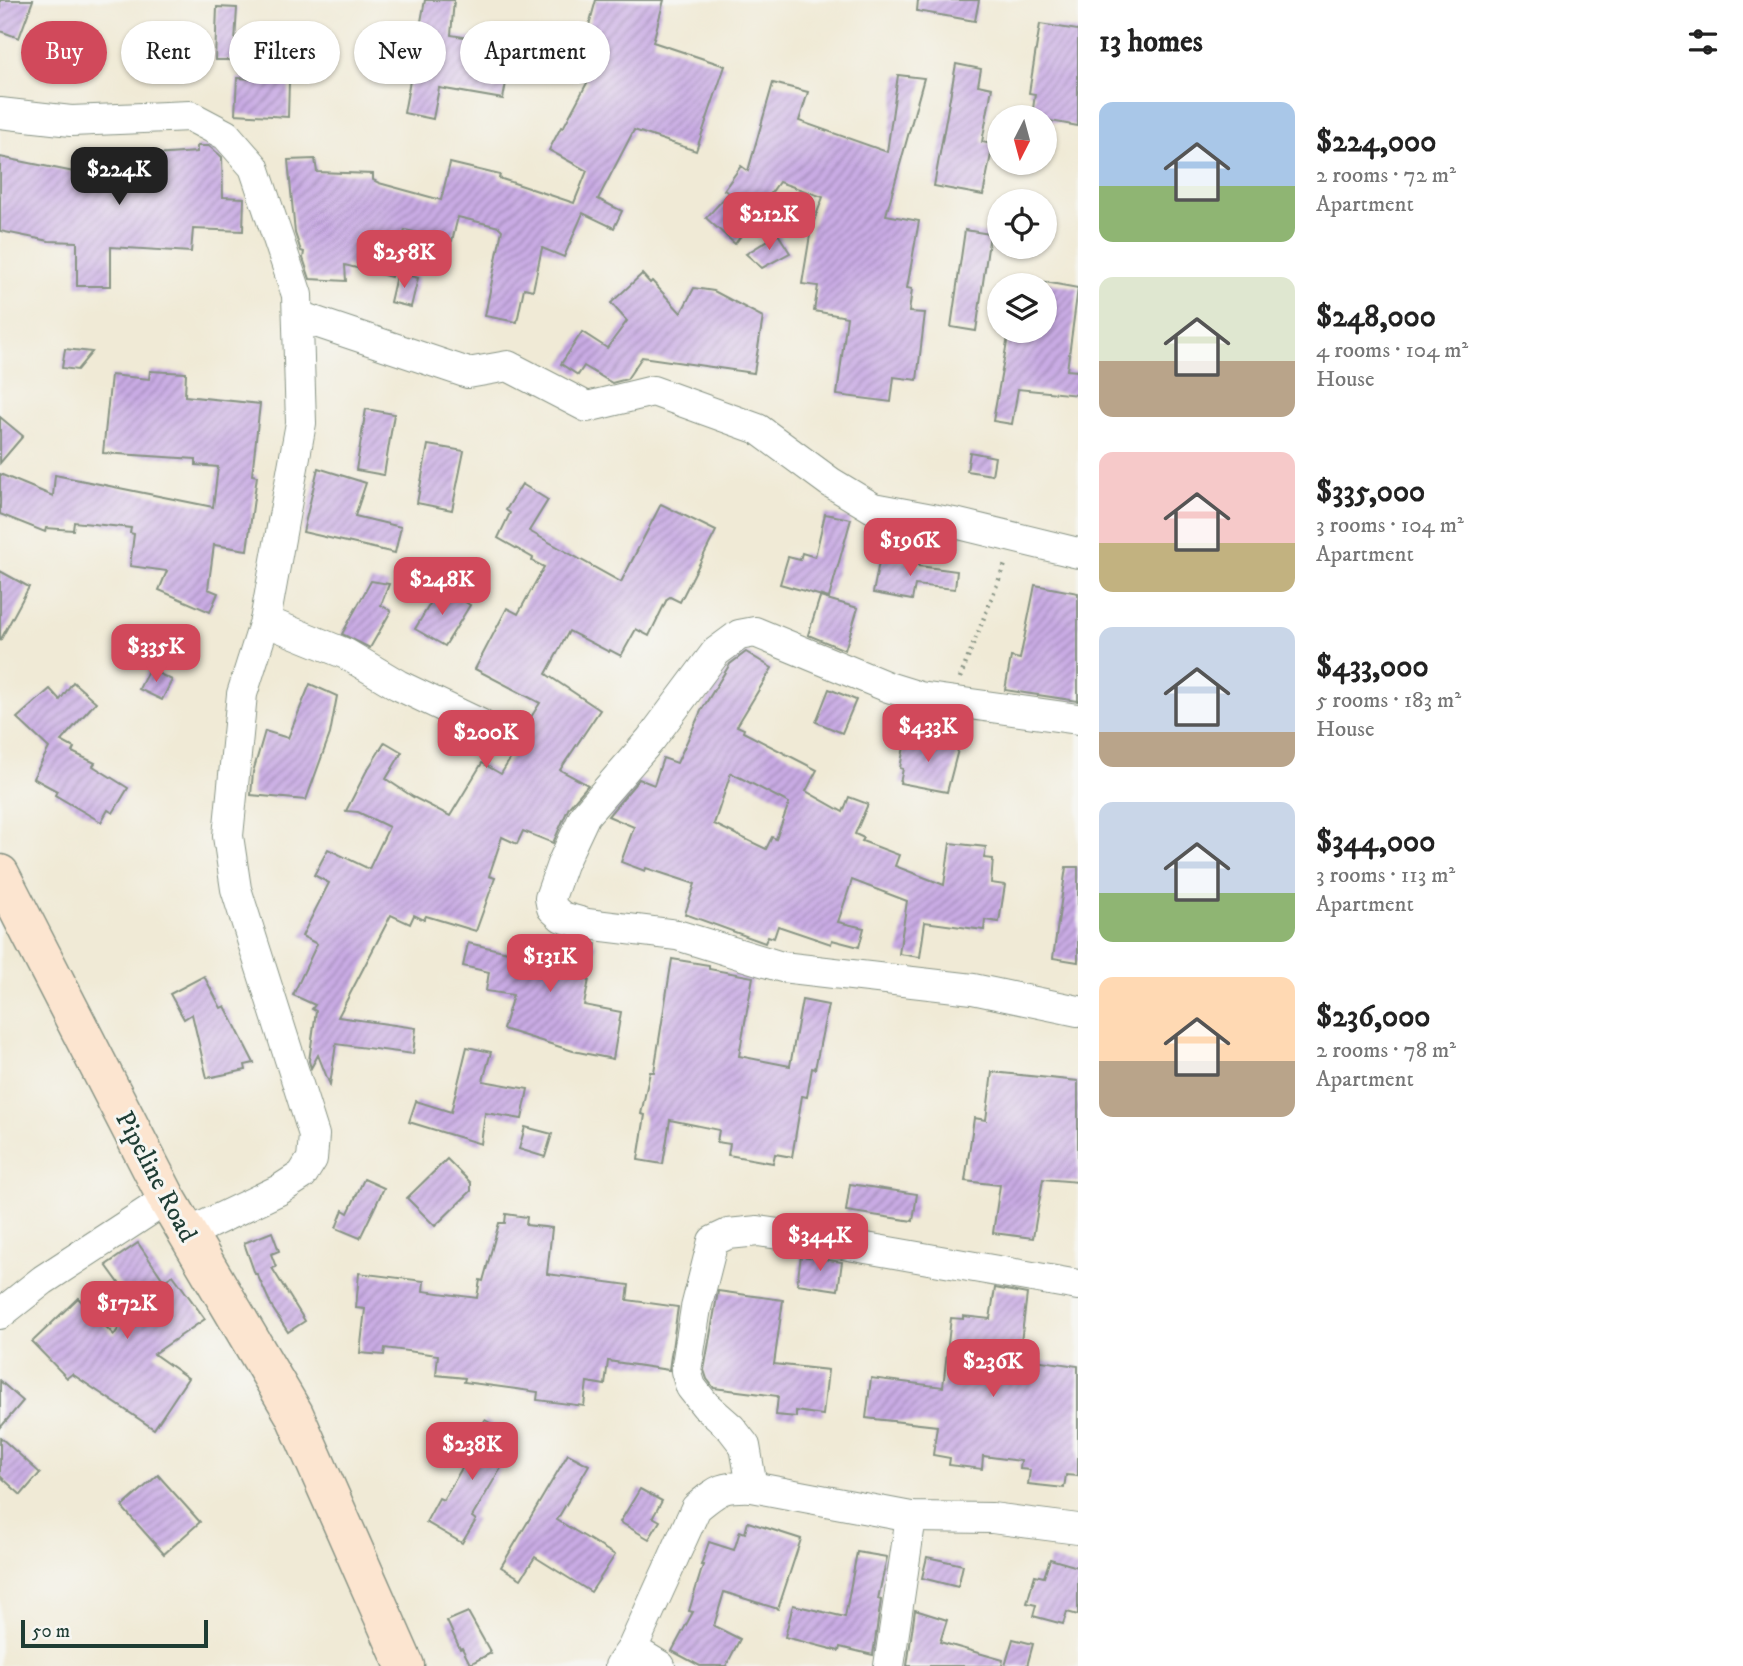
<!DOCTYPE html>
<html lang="en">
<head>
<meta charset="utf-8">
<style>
  :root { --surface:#fff; --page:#f2f2f2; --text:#222; --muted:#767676; --accent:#d1495b }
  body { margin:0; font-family:"IM FELL DW Pica",serif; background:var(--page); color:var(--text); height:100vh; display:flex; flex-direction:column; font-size:26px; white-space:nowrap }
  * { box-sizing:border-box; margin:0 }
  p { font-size:23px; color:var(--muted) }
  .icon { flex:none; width:38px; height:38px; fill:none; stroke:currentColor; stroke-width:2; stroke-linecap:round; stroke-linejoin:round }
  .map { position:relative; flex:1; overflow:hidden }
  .drawer { display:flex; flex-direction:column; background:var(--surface); width:665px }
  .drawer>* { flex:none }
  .hud { position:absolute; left:21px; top:21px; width:665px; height:63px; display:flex; gap:14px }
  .needle { width:46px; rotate:186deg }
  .buttons { position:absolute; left:987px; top:105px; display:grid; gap:14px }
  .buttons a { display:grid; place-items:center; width:70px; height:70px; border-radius:50%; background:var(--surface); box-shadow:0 2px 5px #0004; font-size:35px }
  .scale { position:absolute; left:21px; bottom:18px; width:187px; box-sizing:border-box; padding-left:7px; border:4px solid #1f3d34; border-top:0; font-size:19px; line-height:24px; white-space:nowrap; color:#1f3d34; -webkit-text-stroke:5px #f6f6f2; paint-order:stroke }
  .price { position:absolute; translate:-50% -60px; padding:0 16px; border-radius:14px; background:var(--accent); color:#fff; font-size:23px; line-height:46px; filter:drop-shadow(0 2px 4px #0008) }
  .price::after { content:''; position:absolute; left:50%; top:42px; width:21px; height:16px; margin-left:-10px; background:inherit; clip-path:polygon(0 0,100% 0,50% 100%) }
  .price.selected { background:#222; color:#fff }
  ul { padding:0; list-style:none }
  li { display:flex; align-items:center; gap:21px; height:175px; padding:0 21px }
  li span { display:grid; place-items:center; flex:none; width:196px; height:140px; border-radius:14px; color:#555 }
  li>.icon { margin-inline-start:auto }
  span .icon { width:84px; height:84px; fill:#fffc; stroke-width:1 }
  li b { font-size:30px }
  h2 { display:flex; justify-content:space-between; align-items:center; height:84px; padding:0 21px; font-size:30px }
  .pill { padding:0 24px; border-radius:32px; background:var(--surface); box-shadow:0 2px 5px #0004; font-size:24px; line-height:63px }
  .pill.selected { background:var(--accent); color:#fff }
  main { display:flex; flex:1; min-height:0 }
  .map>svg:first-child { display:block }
  .building { fill:url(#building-hatch); fill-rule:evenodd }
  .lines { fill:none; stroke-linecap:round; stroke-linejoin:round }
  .street-casing { stroke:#889485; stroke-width:32 }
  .secondary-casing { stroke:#889485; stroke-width:41 }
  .path { stroke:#889485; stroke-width:4.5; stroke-dasharray:2 5; stroke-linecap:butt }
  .street { stroke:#fff; stroke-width:30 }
  .secondary { stroke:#fce5d0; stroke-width:38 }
  .labels { text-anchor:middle; stroke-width:6; stroke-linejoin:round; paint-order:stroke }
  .street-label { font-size:26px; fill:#1f3d34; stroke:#f6f6f2 }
</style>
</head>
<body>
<main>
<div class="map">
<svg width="1078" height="1666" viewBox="0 0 1078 1666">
  <defs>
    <pattern id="building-hatch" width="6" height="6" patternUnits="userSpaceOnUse" patternTransform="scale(1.75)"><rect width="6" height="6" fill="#c9abe4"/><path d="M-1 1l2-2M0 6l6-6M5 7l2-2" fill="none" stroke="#a38cba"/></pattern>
  </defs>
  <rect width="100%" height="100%" fill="#f6f6f2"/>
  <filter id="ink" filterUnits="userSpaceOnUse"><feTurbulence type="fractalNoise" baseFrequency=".0143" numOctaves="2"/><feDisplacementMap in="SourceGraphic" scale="14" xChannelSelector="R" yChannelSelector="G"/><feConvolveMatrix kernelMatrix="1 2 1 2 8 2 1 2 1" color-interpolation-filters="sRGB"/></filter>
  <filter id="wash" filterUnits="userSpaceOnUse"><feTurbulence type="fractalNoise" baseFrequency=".00686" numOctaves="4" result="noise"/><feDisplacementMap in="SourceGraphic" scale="28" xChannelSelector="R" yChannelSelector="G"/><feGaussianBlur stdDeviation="1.57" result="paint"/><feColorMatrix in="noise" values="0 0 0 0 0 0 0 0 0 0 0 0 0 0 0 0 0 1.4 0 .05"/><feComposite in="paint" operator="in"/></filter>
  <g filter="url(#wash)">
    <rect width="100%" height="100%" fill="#f0ead6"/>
    <g id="blocks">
      <!-- building -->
      <g class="building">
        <polygon points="0,0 33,0 19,38 0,31"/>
        <polygon points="425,0 454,0 451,35 513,45 503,99 439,88 433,119 404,113"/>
        <polygon points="596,0 664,0 653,42 725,66 696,151 634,130 598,199 622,211 614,228 583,213 564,257 542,248 533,290 524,288 517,322 485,316 502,230 499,227 458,217 452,241 405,230 391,277 345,265 346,281 310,279 303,258 304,252 301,251 295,233 288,160 315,159 317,172 373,174 373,180 379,183 441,200 450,163 500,175 499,178 574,203 587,171 549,150 561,127 563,128 588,81 565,72 576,44 583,47"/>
        <polygon points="918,0 979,0 975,21 917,11"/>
        <polygon points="217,7 237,8 234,60 215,60"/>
        <polygon points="1040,24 1078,30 1078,126 1045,120 1045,117 1032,117 1035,94 1029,93"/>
        <polygon points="956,64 981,69 978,85 992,88 982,142 993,144 983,195 934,186"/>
        <polygon points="898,75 924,78 886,215 919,221 907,288 912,289 909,312 925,313 917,380 894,377 891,402 837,395 847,317 814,311 818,286 802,284 811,229 823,197 779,182 735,244 706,218 729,193 724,190 741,166 748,171 773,83 808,92 799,121 887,152"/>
        <polygon points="237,78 289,81 288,117 235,114"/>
        <polygon points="197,146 209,146 222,157 223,197 244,198 243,231 193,229 191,252 111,247 111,286 77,286 77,242 49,241 0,231 0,157 74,172 73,177 140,178 139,156 197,152"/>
        <polygon points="965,230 990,234 976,331 951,327"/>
        <polygon points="778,234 790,253 762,268 746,254"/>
        <polygon points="397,272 418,278 411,307 390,302"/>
        <polygon points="642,274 650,283 652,281 681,313 694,288 714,291 763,317 754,373 642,357 627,379 612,383 584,366 578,375 561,364 582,332 607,348 627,321 611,303"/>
        <polygon points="1045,282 1078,288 1067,370 1078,371 1078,395 1018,389 1012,424 993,421 1009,331 1045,331"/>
        <polygon points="65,349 92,352 77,370 62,368"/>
        <polygon points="150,371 186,373 185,396 260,404 252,475 257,476 247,550 214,545 208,589 218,593 210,612 159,590 167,571 130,566 134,534 130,533 131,528 74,522 73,530 46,528 45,532 0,514 0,474 53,496 55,475 213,507 218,467 196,465 196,459 103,453 111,375 149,379"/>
        <polygon points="366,409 394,414 384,475 356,470"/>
        <polygon points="0,417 23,436 0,463"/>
        <polygon points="428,445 464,451 452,510 417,503"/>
        <polygon points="970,452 995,457 992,475 967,471"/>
        <polygon points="318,468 366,483 355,516 401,527 395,553 303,532"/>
        <polygon points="522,484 548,500 529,531 621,582 661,504 716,531 680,602 670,597 667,599 649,636 636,629 621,656 610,650 609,652 569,631 546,674 600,710 560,770 588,785 569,807 553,843 523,831 517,844 502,837 489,876 495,878 476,931 426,916 424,920 414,915 410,924 391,915 338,1017 416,1028 413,1054 336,1044 330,1085 318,1055 311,1068 309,1061 316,1011 312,1009 315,1005 293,995 317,944 302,936 329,883 314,875 328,849 369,869 389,827 358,812 346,811 366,772 385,742 402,752 386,779 413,797 450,816 482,763 501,774 528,730 524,728 540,703 475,669 507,608 518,614 544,567 532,561 533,558 498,538 510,513 506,510"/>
        <polygon points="825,514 851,519 829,598 780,584 788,557 800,560 802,553 815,557"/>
        <polygon points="880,557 919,564 919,566 957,571 955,589 915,585 912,600 873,593"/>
        <polygon points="0,571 29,587 0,641"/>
        <polygon points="371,581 389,584 381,605 391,611 370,648 342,634"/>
        <polygon points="1035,585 1078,593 1078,701 1005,690 1011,657 1020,659"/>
        <polygon points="440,587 470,605 445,646 415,629"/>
        <polygon points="820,597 858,608 845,650 808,635"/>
        <path d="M746,652L772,668L737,726L744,729L743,732L817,770L806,791L843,812L849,797L868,804L855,834L864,838L862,841L899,855L895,866L944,885L950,843L986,847L984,858L993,859L991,883L1005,885L999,922L985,920L984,930L925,922L920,957L899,954L907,901L852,880L838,922L864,928L859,947L832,940L831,944L778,926L774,938L768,936L765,943L685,914L695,884L646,868L645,871L621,862L634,827L608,816L639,779L654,785L663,758L677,763L701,711L730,664ZM731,773L789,803L776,839L772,837L766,849L714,824Z"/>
        <polygon points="149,669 172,680 162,700 139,689"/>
        <polygon points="73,682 96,702 61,741 74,748 72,752 95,763 93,766 128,788 113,813 108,810 101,822 55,795 57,791 33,778 49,748 17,718 50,689 60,700"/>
        <polygon points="310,684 337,696 330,734 306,800 251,795 253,772 265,731 288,738"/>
        <polygon points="829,689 856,700 842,733 816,722"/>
        <polygon points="906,736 959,746 947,792 900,783 903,769 900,768"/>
        <polygon points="1066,867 1078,867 1078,962 1053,958"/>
        <polygon points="540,933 596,944 584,1005 621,1012 613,1059 573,1051 503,1029 513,995 486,991 489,972 463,966 468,943 535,958"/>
        <polygon points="672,959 709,965 709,969 753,977 739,1056 790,1066 802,1000 828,1005 815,1069 812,1068 807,1097 802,1096 792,1157 775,1154 773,1163 728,1155 730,1144 717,1142 719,1130 670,1120 663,1164 638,1160 645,1115 641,1114 650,1072 654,1072"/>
        <polygon points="204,976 221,1008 225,1006 254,1063 245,1065 246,1070 207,1078 192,1014 184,1019 170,994"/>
        <polygon points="467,1047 491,1052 483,1081 528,1089 522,1119 485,1113 481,1144 409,1122 416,1101 451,1112"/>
        <polygon points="992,1072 1078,1081 1078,1182 1043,1179 1033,1238 993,1233 1000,1185 965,1181 974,1118 986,1120"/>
        <polygon points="525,1127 552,1134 545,1157 519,1149"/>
        <polygon points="447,1159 471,1183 471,1191 435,1226 407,1198"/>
        <polygon points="364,1179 384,1188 360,1238 336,1228 343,1210 348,1213"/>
        <polygon points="850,1184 917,1194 913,1221 846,1211"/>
        <polygon points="506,1214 527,1217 526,1225 552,1228 547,1274 629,1285 627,1300 678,1307 669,1370 608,1361 605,1385 587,1382 584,1406 537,1400 538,1392 464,1382 465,1378 436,1375 438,1355 385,1348 384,1355 360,1353 365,1309 356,1308 359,1273 424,1281 423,1291 477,1298 480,1280 483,1281 499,1223 505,1223"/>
        <polygon points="272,1232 279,1251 271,1254 276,1267 272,1268 305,1321 288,1332 273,1309 257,1274 255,1274 244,1243"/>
        <polygon points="138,1243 164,1281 173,1275 205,1319 154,1354 188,1378 154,1429 72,1374 67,1378 32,1342 78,1298 114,1335 135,1305 106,1265"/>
        <polygon points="801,1256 842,1262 838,1290 797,1284"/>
        <polygon points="995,1288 1027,1294 1019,1358 1078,1366 1078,1476 1066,1475 1064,1488 1028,1484 1030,1470 1020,1469 1021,1461 983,1456 982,1469 949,1465 950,1458 933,1455 937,1426 866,1418 871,1378 943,1387 951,1318 963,1319 963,1316 990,1319"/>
        <polygon points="718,1291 783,1300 774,1364 828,1370 823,1415 796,1411 796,1417 776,1415 778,1396 714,1388 707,1379 704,1370"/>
        <polygon points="0,1381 23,1401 0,1428"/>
        <polygon points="485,1420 518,1439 472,1517 476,1520 462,1543 426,1522 439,1498 443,1500 465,1463 462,1460"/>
        <polygon points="0,1437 40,1473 21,1495 0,1476"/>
        <polygon points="568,1454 589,1465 557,1520 615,1555 591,1592 535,1557 521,1579 501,1567"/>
        <polygon points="158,1475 200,1522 164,1554 122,1507"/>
        <polygon points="640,1489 662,1501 653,1517 660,1521 649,1539 620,1522"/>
        <polygon points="748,1522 801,1539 778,1609 724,1592 714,1626 740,1639 726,1666 700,1666 672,1651 693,1612 689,1611 703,1565 701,1565 709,1542 734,1550 740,1531 745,1533"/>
        <polygon points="857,1552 887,1557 878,1599 881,1600 873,1655 840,1647 839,1651 785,1637 793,1605 845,1617"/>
        <polygon points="927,1557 963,1565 958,1587 922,1578"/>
        <polygon points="1050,1559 1078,1567 1078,1615 1067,1612 1063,1624 1033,1616 1036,1605 1027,1603 1035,1575 1044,1577"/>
        <polygon points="915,1610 947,1620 940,1642 1003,1660 1002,1666 907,1666"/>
        <polygon points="468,1612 491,1653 470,1664 462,1648 460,1649 447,1621"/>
        <polygon points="1013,1639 1033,1644 1027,1666 1005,1666"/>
      </g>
    </g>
  </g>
  <g filter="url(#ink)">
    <use href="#blocks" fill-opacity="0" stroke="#889485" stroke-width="2"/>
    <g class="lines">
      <!-- street casing -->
      <g class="street-casing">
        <g id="street">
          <polyline points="0,113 71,121 190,116 226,135 254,167 297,295 301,423 265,621 242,694 228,836 236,889 314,1135 312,1159 302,1175 279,1190 187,1234"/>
          <polyline points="298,316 468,373 508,366 587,407 653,391 758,429 830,482 873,508 959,524 1078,553"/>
          <polyline points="265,621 346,654 398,685 480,724"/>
          <polyline points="1078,719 920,697 888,687 755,632 739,635 716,652 651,739 585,815 562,864 550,898 552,908 562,917 587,924 677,935 782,967 973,989 1078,1011"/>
          <polyline points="0,1314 43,1280 167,1199"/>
          <polyline points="752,1487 745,1446 731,1428 706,1406 691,1387 686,1371 696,1308 713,1241 728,1234 758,1231 820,1240 1078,1285"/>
          <polyline points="632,1649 660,1666"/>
          <path d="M620,1666L632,1649L696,1508C719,1489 722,1486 752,1487L911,1517L992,1518L1078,1529"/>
          <polyline points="889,1666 911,1517"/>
        </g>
      </g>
      <!-- secondary casing -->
      <g class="secondary-casing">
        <polyline id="secondary" points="0,874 167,1199 294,1414 405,1666"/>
      </g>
      <!-- path -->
      <polyline class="path" points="960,678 1006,562"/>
      <!-- street -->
      <use href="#street" class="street"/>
      <!-- secondary -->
      <use href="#secondary" class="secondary"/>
    </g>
  </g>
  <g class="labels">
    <!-- street labels -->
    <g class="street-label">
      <text transform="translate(157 1176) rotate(62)" y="9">Pipeline Road</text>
    </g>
  </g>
</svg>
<div class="buttons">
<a><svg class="needle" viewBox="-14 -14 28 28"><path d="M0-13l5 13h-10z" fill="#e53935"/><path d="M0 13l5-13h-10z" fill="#767676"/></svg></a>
<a><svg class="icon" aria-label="locate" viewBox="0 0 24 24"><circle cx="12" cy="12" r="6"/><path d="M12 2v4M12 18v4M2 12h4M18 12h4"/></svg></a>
<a><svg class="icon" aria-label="layers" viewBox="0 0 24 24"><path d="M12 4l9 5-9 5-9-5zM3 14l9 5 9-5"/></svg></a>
</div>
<div class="scale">50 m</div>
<b class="price selected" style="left:119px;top:207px">$224K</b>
<b class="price" style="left:769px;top:252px">$212K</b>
<b class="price" style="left:404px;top:290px">$258K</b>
<b class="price" style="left:910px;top:578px">$196K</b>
<b class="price" style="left:442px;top:617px">$248K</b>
<b class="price" style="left:156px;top:684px">$335K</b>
<b class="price" style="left:928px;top:764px">$433K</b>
<b class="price" style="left:486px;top:770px">$200K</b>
<b class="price" style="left:550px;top:994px">$131K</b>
<b class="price" style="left:820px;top:1273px">$344K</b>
<b class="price" style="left:127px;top:1341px">$172K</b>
<b class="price" style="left:993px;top:1399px">$236K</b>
<b class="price" style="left:472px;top:1482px">$238K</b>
<div class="hud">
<a class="pill selected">Buy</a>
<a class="pill">Rent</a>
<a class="pill">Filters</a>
<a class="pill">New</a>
<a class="pill">Apartment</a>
</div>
</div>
<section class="drawer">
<h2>13 homes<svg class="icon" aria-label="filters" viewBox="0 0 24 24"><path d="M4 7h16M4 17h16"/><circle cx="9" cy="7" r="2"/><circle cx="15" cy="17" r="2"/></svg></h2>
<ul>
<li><span style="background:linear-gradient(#a9c7e8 60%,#8fb573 0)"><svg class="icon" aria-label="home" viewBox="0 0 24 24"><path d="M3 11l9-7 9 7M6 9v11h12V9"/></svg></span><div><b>$224,000</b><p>2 rooms · 72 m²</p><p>Apartment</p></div></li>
<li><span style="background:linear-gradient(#dfe7d0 60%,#b9a48a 0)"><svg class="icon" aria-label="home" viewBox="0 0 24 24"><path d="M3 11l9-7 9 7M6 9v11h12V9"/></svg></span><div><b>$248,000</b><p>4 rooms · 104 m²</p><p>House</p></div></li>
<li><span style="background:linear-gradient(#f6c9c9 65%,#c2b280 0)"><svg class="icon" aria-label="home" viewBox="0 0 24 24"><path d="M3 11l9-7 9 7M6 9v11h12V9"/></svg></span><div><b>$335,000</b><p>3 rooms · 104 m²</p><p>Apartment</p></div></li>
<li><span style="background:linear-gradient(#c9d6e8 75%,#b9a48a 0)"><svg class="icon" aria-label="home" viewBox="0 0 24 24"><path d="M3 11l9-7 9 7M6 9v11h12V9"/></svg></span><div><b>$433,000</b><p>5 rooms · 183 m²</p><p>House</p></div></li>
<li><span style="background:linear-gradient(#c9d6e8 65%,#8fb573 0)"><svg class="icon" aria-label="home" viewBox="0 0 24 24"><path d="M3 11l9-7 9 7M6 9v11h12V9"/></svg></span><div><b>$344,000</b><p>3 rooms · 113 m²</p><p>Apartment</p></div></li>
<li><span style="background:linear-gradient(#ffd9b3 60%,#b9a48a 0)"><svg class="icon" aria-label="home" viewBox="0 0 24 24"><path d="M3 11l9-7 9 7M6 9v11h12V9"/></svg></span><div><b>$236,000</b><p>2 rooms · 78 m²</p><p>Apartment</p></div></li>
</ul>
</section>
</main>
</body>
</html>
